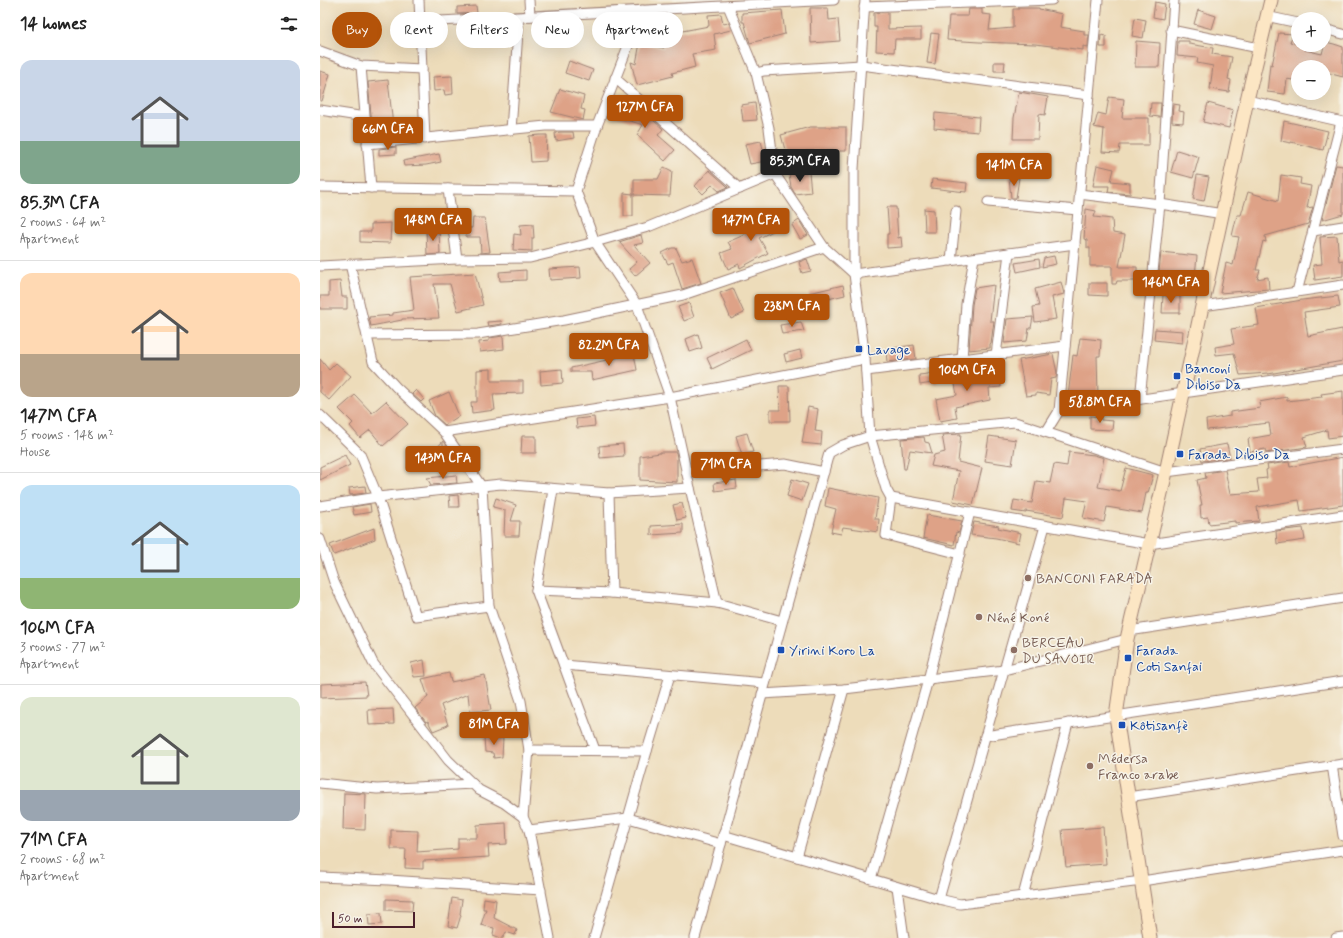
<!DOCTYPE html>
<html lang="en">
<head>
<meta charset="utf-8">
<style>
  :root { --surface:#fff; --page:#f6f6f6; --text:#222; --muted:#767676; --line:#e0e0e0; --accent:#b45309 }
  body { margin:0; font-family:Mynerve,sans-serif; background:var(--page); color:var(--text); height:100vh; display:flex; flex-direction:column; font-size:15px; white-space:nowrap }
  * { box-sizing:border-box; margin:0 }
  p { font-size:13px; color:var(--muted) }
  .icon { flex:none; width:22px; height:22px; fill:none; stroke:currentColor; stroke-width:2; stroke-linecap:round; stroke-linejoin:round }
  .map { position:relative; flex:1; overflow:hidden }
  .sheet { display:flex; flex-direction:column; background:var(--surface); width:320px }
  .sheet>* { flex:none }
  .banner { position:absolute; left:12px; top:12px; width:380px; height:36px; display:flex; gap:8px }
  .buttons { position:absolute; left:971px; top:12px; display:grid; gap:8px }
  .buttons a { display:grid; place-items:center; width:40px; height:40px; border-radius:50%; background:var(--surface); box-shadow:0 4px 16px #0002; font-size:20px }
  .scale { position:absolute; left:12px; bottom:10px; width:83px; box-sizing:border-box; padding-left:4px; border:2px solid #4a1f2b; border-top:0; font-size:11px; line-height:14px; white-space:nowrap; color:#4a1f2b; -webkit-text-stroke:3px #f7f3e8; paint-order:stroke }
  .price { position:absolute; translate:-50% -34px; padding:0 9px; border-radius:4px; background:var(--accent); color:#fff; font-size:13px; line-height:26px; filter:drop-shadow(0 1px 2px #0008) }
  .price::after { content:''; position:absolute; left:50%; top:24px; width:12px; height:9px; margin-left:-6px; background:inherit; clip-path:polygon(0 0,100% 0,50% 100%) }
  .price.active { background:#222; color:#fff }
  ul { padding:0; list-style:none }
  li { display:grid; align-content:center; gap:8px; height:212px; padding:0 20px }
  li+li { border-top:1px solid var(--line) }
  li span { display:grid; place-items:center; height:124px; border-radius:12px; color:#555 }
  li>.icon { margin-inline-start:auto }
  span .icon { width:72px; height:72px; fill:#fffc; stroke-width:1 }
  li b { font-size:17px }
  h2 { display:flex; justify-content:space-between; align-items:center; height:48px; padding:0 20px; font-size:17px }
  .tag { padding:0 14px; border-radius:18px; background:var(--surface); box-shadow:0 4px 16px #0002; font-size:14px; line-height:36px }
  .tag.active { background:var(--accent); color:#fff }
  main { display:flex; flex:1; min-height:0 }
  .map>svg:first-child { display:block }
  .building { fill:#dea287 }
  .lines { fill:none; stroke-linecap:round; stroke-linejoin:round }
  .street-casing { stroke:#9c7e72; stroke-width:11 }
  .secondary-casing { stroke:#9c7e72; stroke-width:15 }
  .street { stroke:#fff; stroke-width:9 }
  .secondary { stroke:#fce6c4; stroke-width:13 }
  .transit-dot { fill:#1a4fb4; stroke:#f7f3e8; stroke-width:1.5 }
  .education-dot { fill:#8d6e63; stroke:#f7f3e8; stroke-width:1.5 }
  .labels { text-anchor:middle; stroke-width:3; stroke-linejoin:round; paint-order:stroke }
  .transit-label { font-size:14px; fill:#164399; stroke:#f7f3e8; text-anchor:start }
  .education-label { font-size:14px; fill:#785e54; stroke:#f7f3e8; text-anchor:start }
</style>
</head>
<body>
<main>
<section class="sheet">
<h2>14 homes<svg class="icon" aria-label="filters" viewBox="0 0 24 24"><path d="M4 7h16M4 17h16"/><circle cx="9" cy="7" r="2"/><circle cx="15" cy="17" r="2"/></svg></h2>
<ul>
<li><span style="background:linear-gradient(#c9d6e8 65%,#7fa58c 0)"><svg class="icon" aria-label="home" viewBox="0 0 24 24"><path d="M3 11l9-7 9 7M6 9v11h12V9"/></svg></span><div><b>85.3M CFA</b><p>2 rooms · 64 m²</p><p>Apartment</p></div></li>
<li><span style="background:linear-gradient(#ffd9b3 65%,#b9a48a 0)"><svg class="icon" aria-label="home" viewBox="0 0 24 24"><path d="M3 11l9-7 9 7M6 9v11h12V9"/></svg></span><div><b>147M CFA</b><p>5 rooms · 148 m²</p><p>House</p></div></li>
<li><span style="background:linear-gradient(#bfe0f5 75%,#8fb573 0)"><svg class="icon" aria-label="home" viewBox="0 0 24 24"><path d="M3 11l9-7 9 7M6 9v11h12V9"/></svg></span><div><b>106M CFA</b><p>3 rooms · 77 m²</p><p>Apartment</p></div></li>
<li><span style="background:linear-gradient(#dfe7d0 75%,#9aa5b1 0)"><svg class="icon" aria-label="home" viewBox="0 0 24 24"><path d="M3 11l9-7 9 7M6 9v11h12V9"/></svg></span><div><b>71M CFA</b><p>2 rooms · 68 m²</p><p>Apartment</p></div></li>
</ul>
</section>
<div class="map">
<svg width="1023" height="938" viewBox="0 0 1023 938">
  <rect width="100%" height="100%" fill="#f7f3e8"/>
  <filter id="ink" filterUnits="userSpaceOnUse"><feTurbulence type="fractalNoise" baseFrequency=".025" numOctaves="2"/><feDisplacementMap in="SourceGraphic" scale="8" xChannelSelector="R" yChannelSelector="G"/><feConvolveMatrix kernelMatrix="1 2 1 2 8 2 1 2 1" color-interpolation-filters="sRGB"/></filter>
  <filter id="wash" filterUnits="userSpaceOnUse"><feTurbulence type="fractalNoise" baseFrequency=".012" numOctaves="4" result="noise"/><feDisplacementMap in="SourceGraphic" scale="16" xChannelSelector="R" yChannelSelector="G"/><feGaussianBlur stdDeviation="0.9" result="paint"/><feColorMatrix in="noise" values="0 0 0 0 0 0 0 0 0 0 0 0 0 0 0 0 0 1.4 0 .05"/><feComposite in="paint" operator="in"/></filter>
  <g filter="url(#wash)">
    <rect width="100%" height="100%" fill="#eddcba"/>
    <g id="blocks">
      <!-- building -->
      <g class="building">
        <polygon points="835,2 845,4 843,19 833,17"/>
        <polygon points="156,6 157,13 137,14 137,7"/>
        <polygon points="490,8 508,8 509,20 518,19 520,41 491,43"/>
        <polygon points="699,8 719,8 719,9 742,14 740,27 764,31 764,35 769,35 768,47 763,46 763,50 715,44 659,42 627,40 629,16 648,16 649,9 662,9 662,14 671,15 669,30 693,28 693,9 699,9"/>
        <polygon points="462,10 465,34 430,43 424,22 422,22 422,13"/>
        <polygon points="878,10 896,16 892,29 874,24"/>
        <polygon points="568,12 568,29 601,28 601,39 575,39 574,52 556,51 557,27 554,27 554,13"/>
        <polygon points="401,14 403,24 409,23 411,30 394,34 396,50 372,54 375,67 352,73 353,76 317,85 311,62 316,64 320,43 344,48 341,35 389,26 388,15"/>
        <polygon points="815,18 826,20 823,38 812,36"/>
        <polygon points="611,33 619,34 615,64 607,63"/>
        <polygon points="959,33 973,34 970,42 978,44 978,45 985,46 985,50 1002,54 1005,42 1014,44 1023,47 1023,77 1004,72 1004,67 985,67 978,65 978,81 967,79 965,94 947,92 950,64 952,65"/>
        <polygon points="172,34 184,37 182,47 169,43"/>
        <polygon points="781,35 786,36 786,47 780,47"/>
        <polygon points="816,41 840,43 839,67 815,67"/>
        <polygon points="858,41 869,41 869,44 893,48 892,54 912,57 908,79 911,80 909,92 890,89 893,66 877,63 878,58 857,56"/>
        <polygon points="249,61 273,70 269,81 245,73"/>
        <polygon points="674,62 685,62 684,71 674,71"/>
        <polygon points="0,71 10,74 2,101 0,101"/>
        <polygon points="132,76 133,94 125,95 124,90 114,91 113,77"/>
        <polygon points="68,80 74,135 53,137 48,82"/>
        <polygon points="240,89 264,96 261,109 265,110 263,120 231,112"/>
        <polygon points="699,92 728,97 725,115 719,114 718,139 693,139 694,118"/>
        <polygon points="789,97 804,99 802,118 829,118 829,145 800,145 799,153 782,152 784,129 774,127 778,113 786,115"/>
        <polygon points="311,100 343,129 338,135 355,150 345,161 317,135 323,125 291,115 295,105 308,109"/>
        <polygon points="435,103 437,120 423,121 421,105"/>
        <polygon points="831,103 841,103 840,117 830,116"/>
        <polygon points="888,103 913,110 909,128 883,122"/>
        <polygon points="853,104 860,105 859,111 864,112 863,123 852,122"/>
        <polygon points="615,113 659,117 658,132 614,128"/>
        <polygon points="964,121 1008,131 1003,150 971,142 971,143 961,141"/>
        <polygon points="490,127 526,127 526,151 486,151 488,156 468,161 461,135"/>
        <polygon points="240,132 253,132 254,138 236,141 235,133"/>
        <polygon points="220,135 227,135 226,161 211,162 209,136"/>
        <polygon points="441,141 446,161 430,164 425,144"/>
        <polygon points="76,147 76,154 59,155 59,149"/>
        <polygon points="857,150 879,157 873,178 851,172"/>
        <polygon points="119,154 121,162 106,165 84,166 83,161"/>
        <polygon points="777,165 794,169 791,181 810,183 810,194 788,192 789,186 773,186"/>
        <polygon points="1016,165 1023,166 1023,214 1002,220"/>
        <polygon points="344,167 352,171 350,196 314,195 314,179 338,179"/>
        <polygon points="389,170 405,184 408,187 399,191 392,185 383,194 375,186"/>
        <polygon points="489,172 491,192 475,194 471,187 469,174"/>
        <polygon points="877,175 889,177 884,201 873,199"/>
        <polygon points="961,175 981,178 980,184 991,186 987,208 993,207 988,224 945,236 946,242 943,241 936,270 940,270 937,279 948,277 949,289 900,293 906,263 913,265 919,237 912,236 917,215 921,215 928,192 958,201"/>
        <polygon points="689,177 699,178 696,198 691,198"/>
        <polygon points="612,179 647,183 646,192 611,188"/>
        <polygon points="304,193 313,194 313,216 304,216"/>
        <polygon points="567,207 576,207 578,238 581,237 582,247 567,248 567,234 569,234"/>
        <polygon points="604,209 614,210 615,232 605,232"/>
        <polygon points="766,209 776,211 774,217 792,219 793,233 805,235 799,267 817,267 817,281 797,281 796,284 792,284 792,266 770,266 770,248 767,248 767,240 764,239"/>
        <polygon points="456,212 463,226 439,238 448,253 420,268 419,264 408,269 401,253 412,249 408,242 424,235 422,229"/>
        <polygon points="153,218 165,218 170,252 161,253 160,237 146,237 146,228 152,228"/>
        <polygon points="479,220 488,235 480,239 472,225"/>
        <polygon points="71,223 70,243 40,242 40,232 51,232 51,224"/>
        <polygon points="213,224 214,238 212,238 212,251 193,250 194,234 201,235 200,225"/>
        <polygon points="106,230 119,230 120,254 107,255"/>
        <polygon points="321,235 323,243 314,245 330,263 315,276 309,269 317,262 299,242"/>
        <polygon points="1017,236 1019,261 1023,260 1023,276 995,280 993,265 1002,264 1000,237"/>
        <polygon points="352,248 356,248 362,261 372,258 381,283 362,289 353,262 348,264 342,253"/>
        <polygon points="841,252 877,256 875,276 839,272"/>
        <polygon points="734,256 736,264 722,267 724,258"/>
        <polygon points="487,259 491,271 482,273 479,262"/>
        <polygon points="719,259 720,267 697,272 695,263"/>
        <polygon points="260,267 261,278 230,280 229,269"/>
        <polygon points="206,270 206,280 180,281 179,272"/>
        <polygon points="155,273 163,305 138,311 130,284 114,284 119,318 82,319 82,320 51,326 49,317 73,315 73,313 94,310 90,277"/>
        <polygon points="20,281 22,297 27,297 27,309 0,309 0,296 9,296 9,282"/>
        <polygon points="741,282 744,294 732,297 736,319 715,322 713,307 719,306 715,289"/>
        <polygon points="769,283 787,283 787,296 769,295"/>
        <polygon points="523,285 525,295 491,303 489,293"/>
        <polygon points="674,285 670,321 674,321 671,343 670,344 670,348 649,350 652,305 655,288"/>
        <polygon points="413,288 424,313 411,319 400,293"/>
        <polygon points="843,295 860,295 860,313 842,313"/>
        <polygon points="1018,296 1020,307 984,312 988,336 1022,329 1023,334 1023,361 948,374 948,373 920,375 914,353 896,355 895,347 914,344 911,329 939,325 936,308 982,300"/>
        <polygon points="369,303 374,317 364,321 358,307"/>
        <polygon points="713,317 711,328 709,328 707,341 684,343 687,319"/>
        <polygon points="181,321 182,324 168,326 167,322"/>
        <polygon points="481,322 484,331 462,334 460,325"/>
        <polygon points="835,329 863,331 862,343 834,340"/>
        <polygon points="378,334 382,348 370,352 366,339"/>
        <polygon points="183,336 184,349 160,352 159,342 169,341 169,338"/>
        <polygon points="760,338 781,340 780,356 777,356 778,396 748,396 753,355 757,356"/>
        <polygon points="426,339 431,350 392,369 387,358"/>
        <polygon points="594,345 596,359 567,362 566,349"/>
        <polygon points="480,350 482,358 466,362 464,354"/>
        <polygon points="314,354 317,370 272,380 271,372 251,372 251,368"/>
        <polygon points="733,354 737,373 736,378 731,379 729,395 716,393 716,395 706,396 699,360"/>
        <polygon points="0,359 9,370 16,363 31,376 9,400 0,392"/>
        <polygon points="660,368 662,377 680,375 681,387 669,388 670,400 635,407 637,418 620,421 616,399 637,395 633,373"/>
        <polygon points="171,369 171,381 203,381 203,393 173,394 175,410 152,413 151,402 157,402 157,370"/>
        <polygon points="242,369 243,383 221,385 220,371"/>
        <polygon points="616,373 618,382 600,385 599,375"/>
        <polygon points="459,386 469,386 470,421 450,421 450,410 460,410"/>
        <polygon points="96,390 104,399 101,402 92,394"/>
        <polygon points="1023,391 1023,436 1008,438 1007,430 984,437 987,447 946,453 945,449 930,452 928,439 951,435 949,423 887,430 886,420 910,416 910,412 940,408 939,402 967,397 967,401 1002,397 1001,394"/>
        <polygon points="129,392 139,416 125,425 115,416 109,401"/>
        <polygon points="35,395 52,413 66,401 88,424 63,446 50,430 40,438 30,426 33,423 19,409"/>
        <polygon points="488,407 498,409 495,431 502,432 501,445 482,443"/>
        <polygon points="770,416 781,417 781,420 793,421 792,430 770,429"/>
        <polygon points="274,417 275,426 257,428 256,419"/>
        <polygon points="427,433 433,452 422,455 416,436"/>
        <polygon points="641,434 638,462 662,468 653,505 633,501 639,471 611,466 614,455 625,452 622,435"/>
        <polygon points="202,436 216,436 216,453 201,453"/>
        <polygon points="669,436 696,440 692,465 665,461"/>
        <polygon points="604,437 605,442 609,443 612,453 590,450 586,469 584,469 581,439"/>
        <polygon points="123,441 123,450 126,451 116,462 110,456"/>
        <polygon points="303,444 304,456 280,458 279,446"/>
        <polygon points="907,444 910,458 882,461 880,449"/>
        <polygon points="340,452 356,452 357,458 357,482 320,480 320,456 340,453"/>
        <polygon points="749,452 774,455 784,458 778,487 800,491 806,468 833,475 828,493 826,493 822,513 787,507 784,522 763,518 767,501 746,498 743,517 706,511 706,513 692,511 694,500 712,503 716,481 730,483 734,464 747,466"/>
        <polygon points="25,455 30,465 0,480 0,467"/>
        <polygon points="1023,457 1023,505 981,511 979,500 937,507 939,521 915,523 915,521 889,524 888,517 881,518 880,505 882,505 877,480 886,478 885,473 905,470 910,494 939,492 937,479 947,478 946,470 948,469 947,465 969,462 970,467"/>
        <polygon points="136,475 137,483 111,485 107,478"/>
        <polygon points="472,479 488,484 482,501 467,496"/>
        <polygon points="416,480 417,488 395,491 394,483"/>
        <polygon points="45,486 46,493 30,495 29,488"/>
        <polygon points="508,488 558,498 555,519 559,519 558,532 523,527 521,534 511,532 516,509 505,506"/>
        <polygon points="138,495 139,507 130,507 129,496"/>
        <polygon points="176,498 196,505 191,521 200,521 199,536 184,536 185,510 173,507"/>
        <polygon points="362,503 366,518 357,520 353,505"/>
        <polygon points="50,504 51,512 34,515 32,507"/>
        <polygon points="607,515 642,521 639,533 636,532 634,545 603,538"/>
        <polygon points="654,522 679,526 678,528 701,533 699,543 676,538 651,535"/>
        <polygon points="363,524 363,533 331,535 331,526"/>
        <polygon points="54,528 55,539 14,555 10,545"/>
        <polygon points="983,528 985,540 957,544 956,531"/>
        <polygon points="104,660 106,676 94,677 91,663"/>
        <polygon points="129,673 131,682 165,675 171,710 150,712 148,694 121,705 128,725 113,731 108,721 106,722 95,708 108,697 102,679"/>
        <polygon points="45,682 47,696 1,698 1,684"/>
        <polygon points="73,709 74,724 49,725 48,710"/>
        <polygon points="164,737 183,738 182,757 174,758 173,753 165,752"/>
        <polygon points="24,793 46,794 45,830 23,829"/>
        <polygon points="186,823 187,844 168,845 169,857 103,861 103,869 85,868 86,849 71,849 71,830 98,831 97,852 138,849 138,838 157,838 157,825"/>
        <polygon points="783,827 786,864 746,867 742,830"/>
        <polygon points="132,898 142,900 140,914 141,915 137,928 128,926"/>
        <polygon points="164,898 176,900 174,918 197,930 195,935 186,932 183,938 181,938 173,935 174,928 161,925 166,909 163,909"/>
        <polygon points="66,899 93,900 92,911 66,910"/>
        <polygon points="61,913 62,924 49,925 48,914"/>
      </g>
    </g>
  </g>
  <g filter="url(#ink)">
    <use href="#blocks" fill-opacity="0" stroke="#9c7e72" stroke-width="1"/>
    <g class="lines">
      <!-- street casing -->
      <g class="street-casing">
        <g id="street">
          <polyline points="99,0 105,139"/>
          <polyline points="209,0 210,16"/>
          <polyline points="545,0 534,169 534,274 545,359 550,436 566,489 571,498 566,535 640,554"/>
          <polyline points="408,6 436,73 449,128 455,174 504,247 534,274 755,244"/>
          <polyline points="544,7 732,0"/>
          <polyline points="946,16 978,23"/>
          <polyline points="101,22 514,0"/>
          <polyline points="1004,29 1023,34"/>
          <polyline points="851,30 939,48"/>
          <polyline points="0,51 41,66 102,69"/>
          <polyline points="41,66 51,188"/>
          <polyline points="436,73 444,71 541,65 769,95"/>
          <polyline points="295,78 420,189"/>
          <polyline points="927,100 1023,122"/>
          <polyline points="0,110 45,117"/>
          <polyline points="191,130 199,18"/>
          <polyline points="47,144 226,126 277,126"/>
          <polyline points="0,187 256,191"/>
          <polyline points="128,189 137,259"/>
          <polyline points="759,194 840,204 903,214"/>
          <polyline points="668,202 758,210"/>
          <polyline points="993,231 1023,226"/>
          <polyline points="631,261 636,211"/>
          <polyline points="30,264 53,362 76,387 124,432 162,487 169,606 201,701 209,750 203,817"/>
          <polyline points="0,266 137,259 210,258 275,242 328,227 455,174"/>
          <polyline points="977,292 1021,122"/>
          <polyline points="883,306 1023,285"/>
          <polyline points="47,335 158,334 244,320 363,295 504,247"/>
          <polyline points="676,355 689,253"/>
          <polyline points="642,359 646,304 654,258"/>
          <polyline points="546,371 745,346"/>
          <polyline points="820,399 840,204 854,0"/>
          <polyline points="739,411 1023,370"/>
          <polyline points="0,415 40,454 58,497 96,616 169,606"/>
          <polyline points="124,432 350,397 545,359"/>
          <polyline points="726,432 739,411 778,0"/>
          <polyline points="366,472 465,464 504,472"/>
          <polyline points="233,490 216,590 275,750"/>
          <polyline points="289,493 292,593"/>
          <polyline points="571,498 829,544 1023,515"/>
          <polyline points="0,506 58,497 181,484 289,493 370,488"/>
          <polyline points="0,539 14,582 53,663 128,760 159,790 184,803 203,817 209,830 230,938"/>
          <polyline points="216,590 292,593 397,603 370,488 350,397 317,305 275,242 256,191 277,126 322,10"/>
          <polyline points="397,603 462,621"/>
          <polyline points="809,631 1023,598"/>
          <polyline points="244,665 445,683"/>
          <polyline points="442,694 524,689 684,670 807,639"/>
          <polyline points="665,736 1023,681"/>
          <polyline points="209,750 327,751"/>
          <polyline points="1012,765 1023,836"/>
          <polyline points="0,783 57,789 153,784"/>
          <polyline points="808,797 1023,764"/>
          <polyline points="209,830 308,818 401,844"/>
          <polyline points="403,835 619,899 640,904 822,881 1023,850"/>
          <polyline points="477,857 524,689"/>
          <polyline points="0,877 69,880 221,890"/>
          <polyline points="551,879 608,680 650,512"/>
          <polyline points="577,887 584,938"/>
          <polyline points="703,896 748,723"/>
          <polyline points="619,899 725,526"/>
          <polyline points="274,938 327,751 350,675"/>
          <polyline points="375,938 509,453 523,445 550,436 695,422 846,472 1023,449"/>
          <polyline points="1016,938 1023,937"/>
        </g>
      </g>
      <!-- secondary casing -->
      <g class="secondary-casing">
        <polyline id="secondary" points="830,938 796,716 807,639 846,472 927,100 951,0"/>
      </g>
      <!-- street -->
      <use href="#street" class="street"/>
      <!-- secondary -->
      <use href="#secondary" class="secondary"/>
    </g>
  </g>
  <!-- markers -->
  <g class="transit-dot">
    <rect x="535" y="345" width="8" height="8" rx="2"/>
    <rect x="853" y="372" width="8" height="8" rx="2"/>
    <rect x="856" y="450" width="8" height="8" rx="2"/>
    <rect x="457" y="646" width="8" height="8" rx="2"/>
    <rect x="804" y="654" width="8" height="8" rx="2"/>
    <rect x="798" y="721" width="8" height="8" rx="2"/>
  </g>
  <g class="education-dot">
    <circle cx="708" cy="578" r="4"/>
    <circle cx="659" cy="617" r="4"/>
    <circle cx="694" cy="650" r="4"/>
    <circle cx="770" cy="766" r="4"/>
  </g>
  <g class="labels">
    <!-- transit labels -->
    <g class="transit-label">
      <text x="547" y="354">Lavage</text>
      <text x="865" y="373">Banconi<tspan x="865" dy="16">Dibiso Da</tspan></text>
      <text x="868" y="459">Farada Dibiso Da</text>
      <text x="469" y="655">Yirini Koro La</text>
      <text x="816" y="655">Farada<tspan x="816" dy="16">Coti Sanfai</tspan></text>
      <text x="810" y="730">Kôtisanfè</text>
    </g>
    <!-- education labels -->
    <g class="education-label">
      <text x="716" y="583">BANCONI FARADA</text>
      <text x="667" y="622">Néné Koné</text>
      <text x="702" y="647">BERCEAU<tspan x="702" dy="16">DU SAVOIR</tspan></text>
      <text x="778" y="763">Médersa<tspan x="778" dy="16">Franco arabe</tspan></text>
    </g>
  </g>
</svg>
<div class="buttons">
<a>+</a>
<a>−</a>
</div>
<div class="scale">50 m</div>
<b class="price" style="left:325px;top:129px">127M CFA</b>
<b class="price" style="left:68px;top:151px">66M CFA</b>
<b class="price active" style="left:480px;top:183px">85.3M CFA</b>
<b class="price" style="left:694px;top:187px">141M CFA</b>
<b class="price" style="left:113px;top:242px">148M CFA</b>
<b class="price" style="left:431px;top:242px">147M CFA</b>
<b class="price" style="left:851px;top:304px">146M CFA</b>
<b class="price" style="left:472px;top:328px">238M CFA</b>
<b class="price" style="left:289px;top:367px">82.2M CFA</b>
<b class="price" style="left:647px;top:392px">106M CFA</b>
<b class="price" style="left:780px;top:424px">58.8M CFA</b>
<b class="price" style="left:123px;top:480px">143M CFA</b>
<b class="price" style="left:406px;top:486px">71M CFA</b>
<b class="price" style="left:174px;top:746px">81M CFA</b>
<div class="banner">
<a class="tag active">Buy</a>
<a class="tag">Rent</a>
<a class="tag">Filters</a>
<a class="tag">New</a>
<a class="tag">Apartment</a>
</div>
</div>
</main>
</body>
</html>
